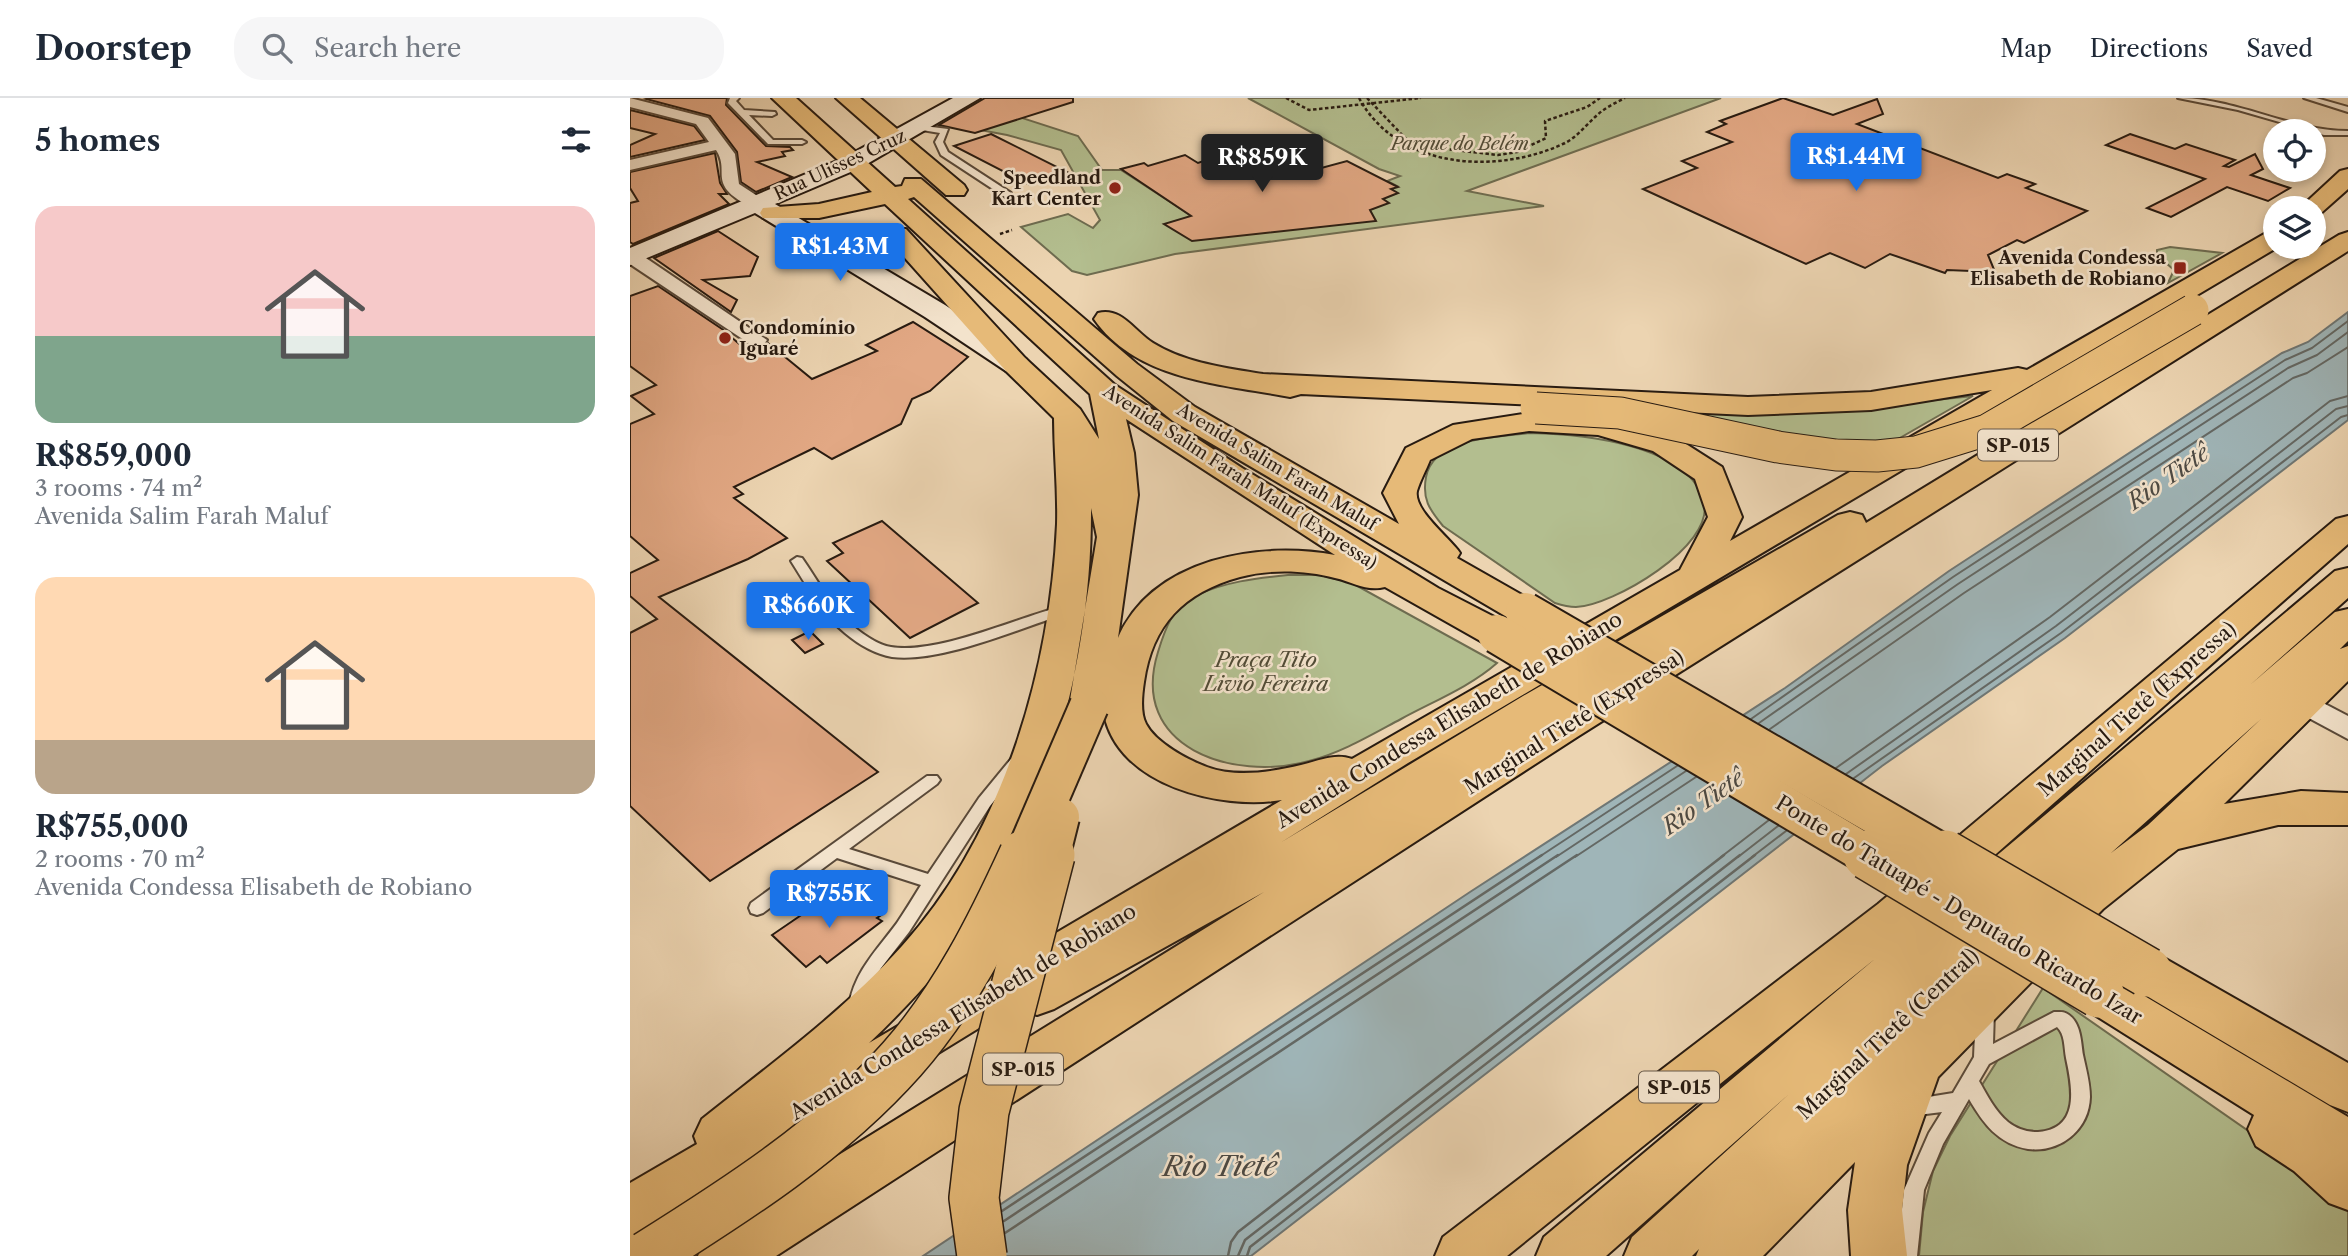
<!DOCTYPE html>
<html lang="en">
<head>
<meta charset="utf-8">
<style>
  :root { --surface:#fff; --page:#f6f6f7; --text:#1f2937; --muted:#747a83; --line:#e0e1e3; --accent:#1a73e8 }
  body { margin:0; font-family:"Libre Caslon Text",serif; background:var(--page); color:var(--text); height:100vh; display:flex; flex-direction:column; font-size:26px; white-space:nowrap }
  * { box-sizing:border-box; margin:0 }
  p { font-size:23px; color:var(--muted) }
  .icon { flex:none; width:38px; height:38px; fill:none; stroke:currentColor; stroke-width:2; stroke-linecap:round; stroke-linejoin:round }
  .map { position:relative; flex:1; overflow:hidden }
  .panel { display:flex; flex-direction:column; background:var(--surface); width:630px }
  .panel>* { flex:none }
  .fabs { position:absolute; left:1633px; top:21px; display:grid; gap:14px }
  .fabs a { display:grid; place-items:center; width:63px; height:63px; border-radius:50%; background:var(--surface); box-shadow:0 4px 10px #0003; font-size:35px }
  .price { position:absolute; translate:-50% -60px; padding:0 16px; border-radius:7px; background:var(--accent); color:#fff; font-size:23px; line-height:46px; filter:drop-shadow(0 2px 4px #0008) }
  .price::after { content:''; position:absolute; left:50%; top:42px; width:21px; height:16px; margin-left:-10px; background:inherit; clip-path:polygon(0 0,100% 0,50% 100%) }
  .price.on { background:#222; color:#fff }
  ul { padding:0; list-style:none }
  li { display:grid; align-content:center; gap:14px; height:371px; padding:0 35px }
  li span { display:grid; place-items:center; height:217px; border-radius:21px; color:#555 }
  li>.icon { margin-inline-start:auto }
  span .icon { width:126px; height:126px; fill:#fffc; stroke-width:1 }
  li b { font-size:30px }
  h2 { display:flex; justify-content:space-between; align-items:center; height:84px; padding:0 35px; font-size:30px }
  header { display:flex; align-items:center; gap:42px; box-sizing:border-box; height:98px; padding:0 35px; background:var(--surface); border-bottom:2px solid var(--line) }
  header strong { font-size:33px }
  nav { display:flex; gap:38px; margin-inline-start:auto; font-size:24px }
  .search { width:490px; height:63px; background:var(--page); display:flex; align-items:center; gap:18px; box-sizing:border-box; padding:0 24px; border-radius:28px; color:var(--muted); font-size:26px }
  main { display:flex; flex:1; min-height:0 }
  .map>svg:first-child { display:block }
  .green { fill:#b3be8f; stroke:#6e6c50; stroke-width:2 }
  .water { fill:#9fb5b8; stroke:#6f7775; stroke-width:2 }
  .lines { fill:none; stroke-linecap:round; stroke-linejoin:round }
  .shore-far1 { stroke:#646864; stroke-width:2 }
  .shore { stroke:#646864; stroke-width:2.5 }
  .building { fill:#e2a884; stroke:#281b11; stroke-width:2 }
  .lane-casing { stroke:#594939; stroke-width:4 }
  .street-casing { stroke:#594939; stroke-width:4 }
  .secondary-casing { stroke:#281b11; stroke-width:4 }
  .highway-casing { stroke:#281b11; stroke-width:4 }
  .path { stroke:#281b11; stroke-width:2.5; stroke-dasharray:3.5 2.5; stroke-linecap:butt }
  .lane { fill:#f3e3cc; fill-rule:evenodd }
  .street { fill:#f3e3cc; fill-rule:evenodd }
  .secondary { fill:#f3e3cc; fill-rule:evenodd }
  .highway { fill:#e6ba78; fill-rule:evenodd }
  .highway-bridge-far2-casing { stroke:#281b11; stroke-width:33; stroke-linecap:butt }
  .highway-bridge-far1-casing { stroke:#281b11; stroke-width:42; stroke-linecap:butt }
  .highway-bridge-casing { stroke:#281b11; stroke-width:52; stroke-linecap:butt }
  .highway-bridge-far2 { stroke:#e6ba78; stroke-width:31 }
  .highway-bridge-far1 { stroke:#e6ba78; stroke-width:38 }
  .highway-bridge { stroke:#e6ba78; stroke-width:49 }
  .poi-dot { fill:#8f2418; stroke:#f3e3cc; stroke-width:2.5 }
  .labels { text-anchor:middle; stroke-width:5; stroke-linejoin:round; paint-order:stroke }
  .far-park-label { font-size:18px; font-style:italic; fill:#524c37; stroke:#f3e3cc }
  .far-street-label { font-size:18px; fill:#281b11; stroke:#f3e3cc }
  .far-poi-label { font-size:18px; font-weight:bold; fill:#281b11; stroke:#f3e3cc; text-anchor:end }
  .shield { fill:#f3e3cc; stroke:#655749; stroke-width:2 }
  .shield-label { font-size:19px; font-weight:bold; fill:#281b11 }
  .park-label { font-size:21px; font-style:italic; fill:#524c37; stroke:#f3e3cc }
  .street-label { font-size:21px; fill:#281b11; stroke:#f3e3cc }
  .water-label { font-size:23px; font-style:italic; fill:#4c4943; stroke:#f3e3cc }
  .near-water-label { font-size:28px; font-style:italic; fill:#4c4943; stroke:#f3e3cc }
</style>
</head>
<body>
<header>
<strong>Doorstep</strong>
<div class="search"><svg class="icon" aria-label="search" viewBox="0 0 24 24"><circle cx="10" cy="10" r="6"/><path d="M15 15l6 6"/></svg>Search here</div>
<nav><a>Map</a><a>Directions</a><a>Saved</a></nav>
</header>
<main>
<section class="panel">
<h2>5 homes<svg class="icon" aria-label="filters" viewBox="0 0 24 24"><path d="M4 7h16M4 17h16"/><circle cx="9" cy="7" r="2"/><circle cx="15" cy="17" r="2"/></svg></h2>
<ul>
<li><span style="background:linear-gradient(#f6c9c9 60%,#7fa58c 0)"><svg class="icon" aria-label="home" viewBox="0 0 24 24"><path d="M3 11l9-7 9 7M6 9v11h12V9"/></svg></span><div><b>R$859,000</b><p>3 rooms · 74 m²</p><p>Avenida Salim Farah Maluf</p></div></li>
<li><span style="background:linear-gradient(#ffd9b3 75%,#b9a48a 0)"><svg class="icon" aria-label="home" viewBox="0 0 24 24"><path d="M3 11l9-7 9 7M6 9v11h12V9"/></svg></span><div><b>R$755,000</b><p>2 rooms · 70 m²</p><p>Avenida Condessa Elisabeth de Robiano</p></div></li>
</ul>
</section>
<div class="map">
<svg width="1718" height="1158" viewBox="0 0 1718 1158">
  <rect width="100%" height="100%" fill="#ecd4b1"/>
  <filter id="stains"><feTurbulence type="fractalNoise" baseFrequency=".00286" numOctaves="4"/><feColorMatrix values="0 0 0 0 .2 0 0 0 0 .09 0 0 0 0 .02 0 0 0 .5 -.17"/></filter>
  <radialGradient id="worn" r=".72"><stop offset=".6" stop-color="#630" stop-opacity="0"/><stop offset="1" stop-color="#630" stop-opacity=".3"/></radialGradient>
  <!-- green -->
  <g class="green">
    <polygon points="618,0 1091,0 837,93 914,108 545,156 457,177 442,173 391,129 438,116 463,130 470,122 431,52 377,37 313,25 346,5 448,38 472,72 491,72 568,122 723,111 767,95 761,91 767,88 757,83 770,78 749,71"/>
    <polygon points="1540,149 1592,155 1538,185 1544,172 1527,157 1527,152"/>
    <polygon points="1343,298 1261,345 1180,343 1024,310 1219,311"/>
    <path d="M900,335C948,336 1059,345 1074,404C1085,448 982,508 946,509C939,509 931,507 925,505L813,428C799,411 792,401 796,379C804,339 867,339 900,335Z"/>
    <path d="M658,477H690L722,485L867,565C840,589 802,604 771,621C741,637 711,655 679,663C603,684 498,650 528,554C535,531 542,510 565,498C593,484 627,480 658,477Z"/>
    <polygon points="1413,890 1689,1082 1718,1112 1718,1158 1289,1158 1293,1114 1303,1073 1320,1038"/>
  </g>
  <!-- water -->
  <polygon class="water" points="1718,214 1718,322 1435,540 1252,668 621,1158 293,1158 840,794 1155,590 1319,473 1652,255 1678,244"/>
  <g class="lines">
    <!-- shore-far1 -->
    <g class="shore-far1">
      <polyline points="1121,621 1323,479 1655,262 1682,250 1718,223"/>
      <polyline points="1129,625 1328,486 1658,270 1687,257 1718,234"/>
      <polyline points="1140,631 1334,495 1663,280 1677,275 1718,249"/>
      <polyline points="1206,670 1420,519 1700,303 1718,298"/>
      <polyline points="1216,676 1426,528 1706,311 1718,308"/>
      <polyline points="1224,680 1431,535 1711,319 1718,317"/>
      <polyline points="909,759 1047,668"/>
      <polyline points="926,759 1056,673"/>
      <polyline points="945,759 1066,679"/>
      <polyline points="1091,759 1139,722"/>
      <polyline points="1108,759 1148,728"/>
      <polyline points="1122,759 1156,733"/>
    </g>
    <!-- shore -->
    <g class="shore">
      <polyline points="372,1113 912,757"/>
      <polyline points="374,1123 928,757"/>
      <polyline points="375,1135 947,757"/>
      <polyline points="598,1158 601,1144 608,1134 1094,757"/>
      <polyline points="608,1158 615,1142 1110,757"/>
      <polyline points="617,1158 620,1149 1125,757"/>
    </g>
  </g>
  <!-- building -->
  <g class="building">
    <polygon points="19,0 97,0 96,7 136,48 160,49 163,52 152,54 155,58 127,64 162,79 126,94 111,84 107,54 80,18 16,1"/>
    <polygon points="355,0 443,0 443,4 345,35 309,27"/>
    <polygon points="1153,0 1203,17 1247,1 1253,16 1227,26 1368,80 1377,76 1405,86 1396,90 1457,113 1394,145 1387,142 1358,157 1365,174 1317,172 1315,175 1260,156 1235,170 1200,155 1176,166 1013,91 1067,70 1052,63 1102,44 1077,34 1096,26 1090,23"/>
    <polygon points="0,12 64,28 75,42 0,59 0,47 25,36 0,30"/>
    <polygon points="361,36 437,74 400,87 324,48"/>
    <polygon points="1500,36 1545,51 1556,46 1605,62 1594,68 1599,69 1625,56 1633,71 1621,77 1660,90 1638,103 1597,89 1541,119 1517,110 1575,81 1476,47"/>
    <polygon points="645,50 684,72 717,63 768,89 761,91 768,95 753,101 759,105 740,112 746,123 562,143 534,126 561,118 491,71 514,65 518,68 555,57 568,65 600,54 612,60"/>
    <polygon points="85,55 90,85 97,96 89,96 99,106 3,146 0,144 0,105 8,103 0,90 0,74"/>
    <polygon points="88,133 128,159 120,178 73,182 107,202 101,214 24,160"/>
    <polygon points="28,188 92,231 115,251 134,249 138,245 182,281 247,253 236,247 283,224 338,259 300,293 282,301 271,326 202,361 184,350 104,389 113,396 104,400 157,440 118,461 29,499 248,674 80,783 0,708 0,535 27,521 0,498 0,475 28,462 0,438 0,326 24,316 1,298 26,287 0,268 0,198"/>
    <polygon points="252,423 348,505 280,540 197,463 213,455 203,445"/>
    <polygon points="180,533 193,546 175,555 162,542"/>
    <polygon points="229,794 253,816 247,820 252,823 197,865 190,858 176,869 142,837 186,807 198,817"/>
  </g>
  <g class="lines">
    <!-- lane casing -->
    <g class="lane-casing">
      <g id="lane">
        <polygon points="100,0 109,0 106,3 114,12 145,14 146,16 142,18 119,17 143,42 172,42 176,44 172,46 138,46 98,5"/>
        <path d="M1548,0C1607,0 1660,33 1718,33V37H1694L1608,12Z"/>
        <polygon points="1674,0 1686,0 1718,9 1718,14"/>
        <polygon points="286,27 318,31 313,44 318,54 381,95 381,99 375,99 311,57 305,44 310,35 286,31"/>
        <path d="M167,459L172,460C188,483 202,510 224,529C234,537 248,547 261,549C306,557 387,520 433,508L440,512L438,515C390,530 312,565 262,559C245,556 228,546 215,535C192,516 177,488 161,463Z"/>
        <path d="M386,660L391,661L393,665L391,669L360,708L279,834L251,870L242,885L234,912L228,914L222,912L219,907C225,873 247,852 267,825C275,813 283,800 291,787L207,760L133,815L127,817L121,815L119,810L121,805L297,678H307L310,682L307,686L219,751L298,776L349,700L381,661Z"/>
        <path d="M1355,905L1361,908L1364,913L1363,946L1424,914C1430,914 1434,913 1439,917C1451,926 1451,944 1453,957C1456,971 1460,985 1460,999C1459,1032 1430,1055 1398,1051C1368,1046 1353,1025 1339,1001L1313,1046L1294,1092L1287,1158H1267L1274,1092L1299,1035L1312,1014L1280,1018L1273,1016L1271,1010L1273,1004L1280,1002L1323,995L1344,959L1346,913L1349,908ZM1427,929C1435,936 1434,949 1436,960C1442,988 1451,1031 1408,1034C1396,1034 1387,1031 1378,1024C1365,1013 1357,997 1349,983L1359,966Z"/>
      </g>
    </g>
    <!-- street casing -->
    <g class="street-casing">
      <g id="street">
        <path d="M0,0L78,20L105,56L109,86L132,101L135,105L132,109C124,111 119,108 112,104C79,84 100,73 86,52L0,72V62L79,44L66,26L0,9Z"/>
        <polygon points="0,152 7,154 137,242 134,246 120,246 0,166"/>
        <polygon points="1674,595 1718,618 1718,641 1664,612 1660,605 1664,598"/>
      </g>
    </g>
    <!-- secondary casing -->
    <g class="secondary-casing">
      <polygon id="secondary" points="323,0 350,0 230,70 145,106 315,207 396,261 401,267 396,273 386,276 376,273 295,219 125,115 0,167 0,150 214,60"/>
    </g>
    <!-- highway casing -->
    <g class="highway-casing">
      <g id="highway">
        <path d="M142,0H166L265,89L272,88L275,81H291L507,266L565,309L769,426L753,395L776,350L823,327L899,315L970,319L1045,339L1092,369L1112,419L1100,443L1362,292L1241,312L1118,317L671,296L660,299C593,286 507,283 464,221L468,215C492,209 504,233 523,245C555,265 596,270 633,276L1118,299L1241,294L1388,270L1397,272L1636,135L1645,132V149H1648L778,665L650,745L893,598L1208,417L1220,414L1232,417L1236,425L1709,137L1718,134V153L947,639L146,1158H68L76,1139L634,794L424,911L407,917L390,911L388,906L19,1133L0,1141V1085L67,1046L64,1038L72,1021C141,966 213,914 272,848C373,736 420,574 427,426C428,391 424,356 424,320L376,273L258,141L254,136L258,131H276L396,261L450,311L469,341L460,296L255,106L189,120H133L130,115L133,110L189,106L242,94ZM284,99L487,278L543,323L882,522L895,526L908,522L913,514L908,506L827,460L830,455C820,440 783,412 787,393C790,383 796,372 800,362L842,341L899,333L968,337L1023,353L1065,381L1078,419L1050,472L722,661C704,655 689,663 671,667C642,674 606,680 577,669C558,662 526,645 516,626C510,615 512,597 514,584C522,527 554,494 610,479C640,471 675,472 705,480C723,484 737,494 755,489L854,545L867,548L880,545L886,536L880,527L808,490L612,370L485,287L278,101ZM496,321L705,457C629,443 523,460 488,540L508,397L504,355ZM461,410L467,439L439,608L445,618L459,622L474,616C488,688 591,712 652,702L239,945C279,907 317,866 347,820C424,703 462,549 461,410Z"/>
        <polygon points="206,0 230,0 334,87 337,92 334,97 316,97"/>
        <polygon points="1718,71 1718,91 1691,115 1684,117 1684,110 1670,110 1710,73"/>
        <path d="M1718,418V446L1308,807L1705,473L1718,470V500L1620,587L1705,514L1718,511V543L1710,551L1718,548V583L1594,706L1671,693L1718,695V727H1648L1548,751L1473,811L1308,979L1277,1067L1272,1112L1277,1158H1221L1218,1112L1225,1064L1133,1158H1066L1069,1151L1062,1158H994L1002,1139L1159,996L976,1158H906L914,1139L1246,860L877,1158H805L813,1139L1248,806L1706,421ZM1631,621L1518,727L1481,755Z"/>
        <polygon points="1517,854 1534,860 1718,965 1718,1014 1700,1007 1500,888 1493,874 1500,860"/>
        <polygon points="1469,875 1486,881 1718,1019 1718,1112 1699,1105 1664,1073 1626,1048 1618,1031 1624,1017 1452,909 1445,895 1452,881"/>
      </g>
    </g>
    <!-- path -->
    <g class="path">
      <polyline points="656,0 679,12 791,0"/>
      <path d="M729,0C768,72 868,77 935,45C949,38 959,23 972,13C979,8 987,4 995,0"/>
      <polyline points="737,0 778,43 807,50 868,57 887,54 916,40 915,23 957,9 970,0"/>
      <polyline points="370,136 382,132"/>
    </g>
    <!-- lane -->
    <use href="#lane" class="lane"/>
    <!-- street -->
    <use href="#street" class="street"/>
    <!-- secondary -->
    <use href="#secondary" class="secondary"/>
    <!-- highway -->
    <use href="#highway" class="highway"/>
    <!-- highway-bridge-far2 casing -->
    <g class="highway-bridge-far2-casing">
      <polyline id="highway-bridge-far2" points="906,310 990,315 1148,349 1206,357 1247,358 1286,354 1357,332 1563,212"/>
    </g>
    <!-- highway-bridge-far1 casing -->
    <g class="highway-bridge-far1-casing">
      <g id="highway-bridge-far1">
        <polyline points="895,514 1318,759"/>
        <polyline points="867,536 1241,759"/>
        <polyline points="394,759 459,608"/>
        <polyline points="420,759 430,719"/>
      </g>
    </g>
    <!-- highway-bridge casing -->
    <g class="highway-bridge-casing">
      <g id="highway-bridge">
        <polyline points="1238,757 1469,895"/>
        <polyline points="1315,757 1517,874"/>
        <path d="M17,1158C108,1101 200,1042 272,961C325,901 361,829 394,757"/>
        <polyline points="352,1158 344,1100 354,1013 420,757"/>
      </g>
    </g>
    <!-- highway-bridge-far2 -->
    <use href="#highway-bridge-far2" class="highway-bridge-far2"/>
    <!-- highway-bridge-far1 -->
    <use href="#highway-bridge-far1" class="highway-bridge-far1"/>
    <!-- highway-bridge -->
    <use href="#highway-bridge" class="highway-bridge"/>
  </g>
  <!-- markers -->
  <g class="poi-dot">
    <circle cx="485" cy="90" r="7"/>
    <rect x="1543" y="163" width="14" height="14" rx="3.5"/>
    <circle cx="95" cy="240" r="7"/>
  </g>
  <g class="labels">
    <!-- far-park labels -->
    <g class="far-park-label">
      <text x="830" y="52">Parque do Belém</text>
    </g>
    <!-- far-street labels -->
    <g class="far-street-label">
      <text transform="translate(210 67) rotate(-25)" y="6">Rua Ulisses Cruz</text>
      <text transform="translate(647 369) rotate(31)" y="6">Avenida Salim Farah Maluf</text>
      <text transform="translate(610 379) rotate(33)" y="6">Avenida Salim Farah Maluf (Expressa)</text>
    </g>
    <!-- far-poi labels -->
    <g class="far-poi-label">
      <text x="471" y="86">Speedland<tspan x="471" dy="21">Kart Center</tspan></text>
      <text x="1536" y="166">Avenida Condessa<tspan x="1536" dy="21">Elisabeth de Robiano</tspan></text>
      <text x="109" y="236" text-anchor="start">Condomínio<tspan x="109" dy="21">Iguaré</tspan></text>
    </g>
    <!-- shield labels -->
    <g class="shield">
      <rect x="1348" y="331.5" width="80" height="31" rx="5"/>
      <rect x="353" y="955.5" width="80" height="31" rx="5"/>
      <rect x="1009" y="973.5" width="80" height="31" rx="5"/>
    </g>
    <g class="shield-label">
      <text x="1388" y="354">SP-015</text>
      <text x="393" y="978">SP-015</text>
      <text x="1049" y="996">SP-015</text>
    </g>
    <!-- park labels -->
    <g class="park-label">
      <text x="636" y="569">Praça Tito<tspan x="636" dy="24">Livio Fereira</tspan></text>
    </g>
    <!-- street labels -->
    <g class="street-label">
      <text transform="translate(1507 611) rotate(-41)" y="7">Marginal Tietê (Expressa)</text>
      <text transform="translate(819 622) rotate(-31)" y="7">Avenida Condessa Elisabeth de Robiano</text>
      <text transform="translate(944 624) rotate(-32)" y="7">Marginal Tietê (Expressa)</text>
      <text transform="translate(1329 812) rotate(31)" y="7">Ponte do Tatuapé - Deputado Ricardo Izar</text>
      <text transform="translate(333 914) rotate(-31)" y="7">Avenida Condessa Elisabeth de Robiano</text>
      <text transform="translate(1258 936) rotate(-43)" y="7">Marginal Tietê (Central)</text>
    </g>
    <!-- water labels -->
    <g class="water-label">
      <text transform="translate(1538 379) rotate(-35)" y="8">Rio Tietê</text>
      <text transform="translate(1073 704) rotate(-35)" y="8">Rio Tietê</text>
    </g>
    <!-- near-water labels -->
    <g class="near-water-label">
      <text x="590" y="1078">Rio Tietê</text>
    </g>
  </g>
  <rect width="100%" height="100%" filter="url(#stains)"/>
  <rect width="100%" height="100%" fill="url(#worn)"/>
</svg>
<div class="fabs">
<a><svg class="icon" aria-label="locate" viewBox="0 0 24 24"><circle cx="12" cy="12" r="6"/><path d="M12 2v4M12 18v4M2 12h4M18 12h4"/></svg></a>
<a><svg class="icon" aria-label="layers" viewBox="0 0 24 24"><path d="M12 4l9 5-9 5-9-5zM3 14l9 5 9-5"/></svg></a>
</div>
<b class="price" style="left:1226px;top:95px">R$1.44M</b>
<b class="price on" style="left:632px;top:96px">R$859K</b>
<b class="price" style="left:210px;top:185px">R$1.43M</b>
<b class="price" style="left:178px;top:544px">R$660K</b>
<b class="price" style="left:199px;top:832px">R$755K</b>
</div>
</main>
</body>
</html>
